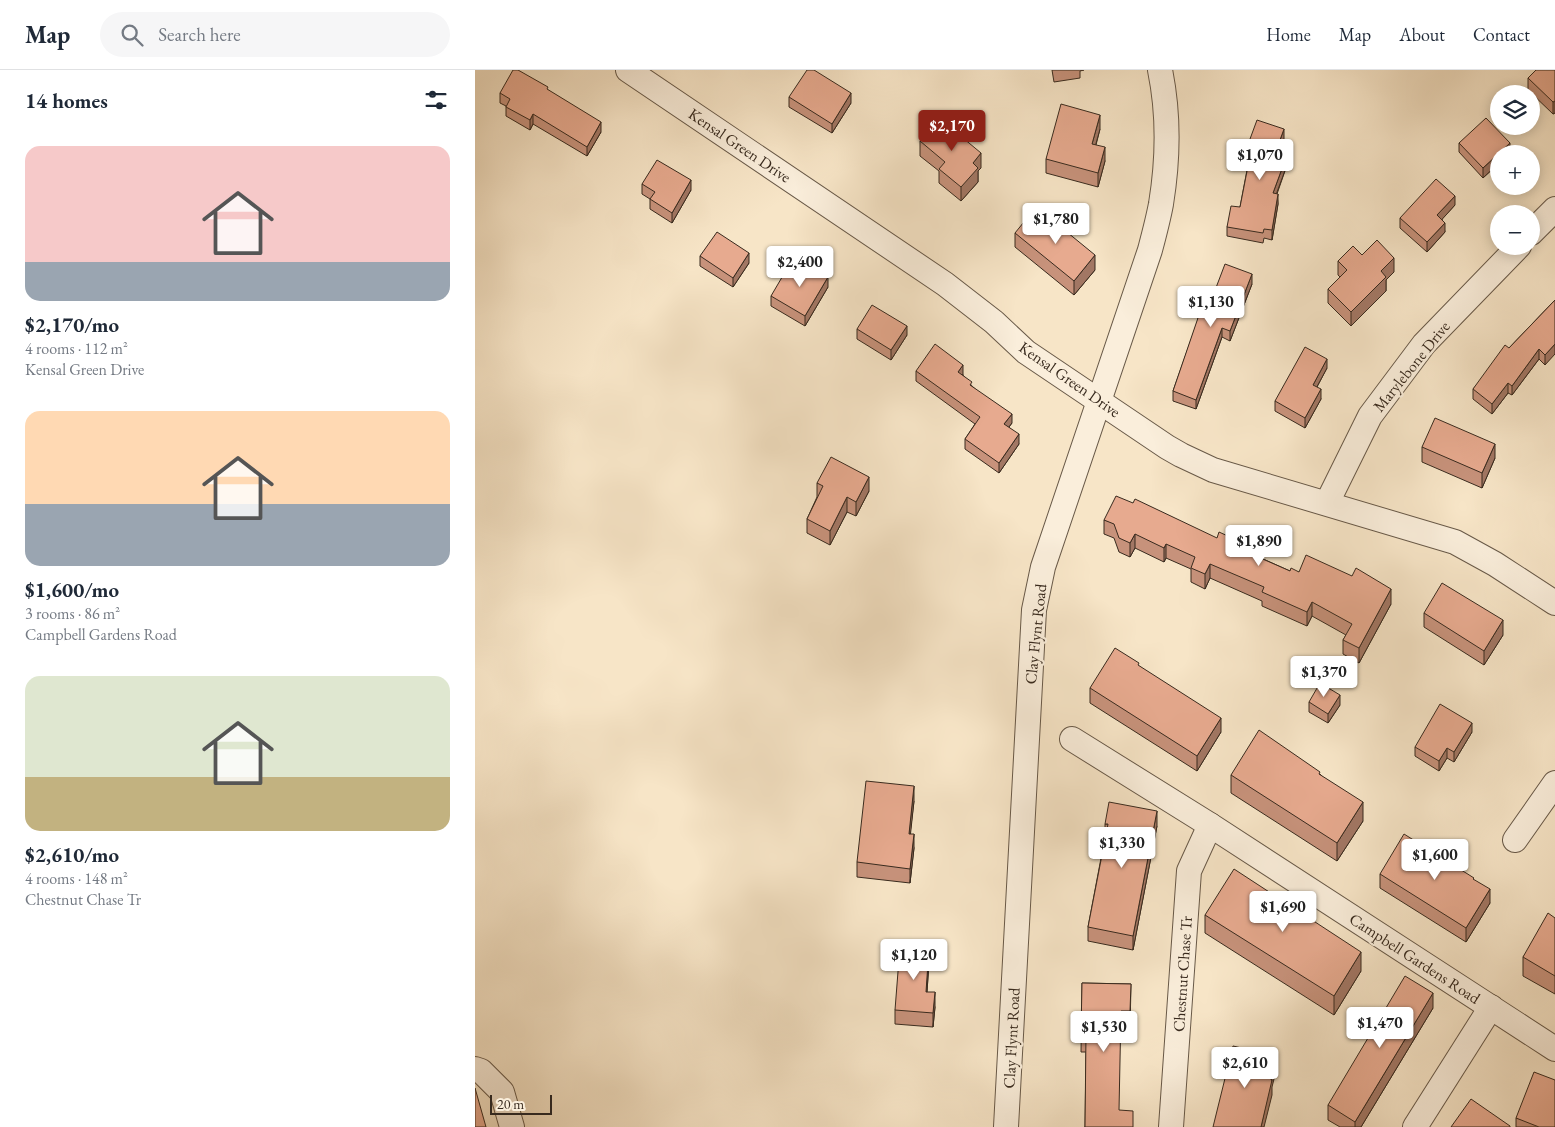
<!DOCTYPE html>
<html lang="en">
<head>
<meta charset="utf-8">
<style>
  :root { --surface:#fff; --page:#f6f6f7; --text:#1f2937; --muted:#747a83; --line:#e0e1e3; --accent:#8f2418 }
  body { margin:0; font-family:"EB Garamond",serif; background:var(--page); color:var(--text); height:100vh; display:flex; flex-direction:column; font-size:19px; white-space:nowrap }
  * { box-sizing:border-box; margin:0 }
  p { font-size:16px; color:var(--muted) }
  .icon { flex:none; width:28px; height:28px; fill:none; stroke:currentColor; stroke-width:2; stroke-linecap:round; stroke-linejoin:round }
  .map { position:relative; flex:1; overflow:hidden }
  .sheet { display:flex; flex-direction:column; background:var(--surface); width:475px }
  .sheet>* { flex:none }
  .buttons { position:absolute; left:1015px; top:15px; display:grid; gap:10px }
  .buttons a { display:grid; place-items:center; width:50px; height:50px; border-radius:50%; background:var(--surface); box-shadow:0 2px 12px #0003; font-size:25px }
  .scale { position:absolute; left:15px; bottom:12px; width:62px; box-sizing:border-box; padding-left:5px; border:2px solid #382a1e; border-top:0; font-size:14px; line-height:18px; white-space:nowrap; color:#382a1e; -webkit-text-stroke:4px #faeedb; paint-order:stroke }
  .price { position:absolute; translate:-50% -42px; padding:0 11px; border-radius:5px; background:#fff; color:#222; font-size:16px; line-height:32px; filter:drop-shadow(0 1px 2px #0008) }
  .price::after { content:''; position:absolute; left:50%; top:30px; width:15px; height:11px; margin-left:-8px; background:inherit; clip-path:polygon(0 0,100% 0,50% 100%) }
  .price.current { background:var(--accent); color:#fff }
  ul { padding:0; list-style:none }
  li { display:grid; align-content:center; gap:10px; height:265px; padding:0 25px }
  li span { display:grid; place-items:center; height:155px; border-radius:15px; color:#555 }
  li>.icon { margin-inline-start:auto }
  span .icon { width:90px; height:90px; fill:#fffc; stroke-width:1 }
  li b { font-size:21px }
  h2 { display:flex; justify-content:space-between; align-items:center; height:60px; padding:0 25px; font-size:21px }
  header { display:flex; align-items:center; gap:30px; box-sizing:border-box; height:70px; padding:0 25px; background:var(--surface); border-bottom:1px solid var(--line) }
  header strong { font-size:24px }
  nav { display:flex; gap:28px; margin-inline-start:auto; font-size:18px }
  .search { width:350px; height:45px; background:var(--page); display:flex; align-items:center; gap:12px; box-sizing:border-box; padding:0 18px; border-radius:28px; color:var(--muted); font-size:19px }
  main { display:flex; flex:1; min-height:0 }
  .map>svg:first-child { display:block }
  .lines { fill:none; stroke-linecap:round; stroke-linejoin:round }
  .street-casing { stroke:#685948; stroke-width:26 }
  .street { stroke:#faeedb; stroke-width:24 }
  .wall { fill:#c7927b; stroke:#382a1e }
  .shaded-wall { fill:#a27764; stroke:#382a1e }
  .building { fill:#e7aa8f; stroke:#382a1e }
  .labels { text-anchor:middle; stroke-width:4.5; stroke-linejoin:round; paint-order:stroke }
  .street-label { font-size:16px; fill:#382a1e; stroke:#faeedb }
</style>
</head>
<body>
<header>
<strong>Map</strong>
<div class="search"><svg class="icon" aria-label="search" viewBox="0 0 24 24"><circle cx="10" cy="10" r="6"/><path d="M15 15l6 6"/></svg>Search here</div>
<nav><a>Home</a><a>Map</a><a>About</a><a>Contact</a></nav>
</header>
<main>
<section class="sheet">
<h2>14 homes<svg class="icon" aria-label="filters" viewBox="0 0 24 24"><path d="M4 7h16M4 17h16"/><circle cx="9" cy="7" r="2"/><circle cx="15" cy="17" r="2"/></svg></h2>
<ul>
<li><span style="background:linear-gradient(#f6c9c9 75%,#9aa5b1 0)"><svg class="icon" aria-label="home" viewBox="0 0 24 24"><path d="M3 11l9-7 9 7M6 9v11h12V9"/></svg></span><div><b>$2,170/mo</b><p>4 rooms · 112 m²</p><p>Kensal Green Drive</p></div></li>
<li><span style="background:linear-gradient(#ffd9b3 60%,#9aa5b1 0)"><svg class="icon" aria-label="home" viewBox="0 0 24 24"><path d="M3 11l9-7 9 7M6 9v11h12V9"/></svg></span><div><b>$1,600/mo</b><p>3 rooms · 86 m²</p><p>Campbell Gardens Road</p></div></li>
<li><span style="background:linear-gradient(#dfe7d0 65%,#c2b280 0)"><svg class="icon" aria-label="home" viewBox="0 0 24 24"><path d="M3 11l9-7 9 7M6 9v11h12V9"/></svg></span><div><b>$2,610/mo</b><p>4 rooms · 148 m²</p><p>Chestnut Chase Tr</p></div></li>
</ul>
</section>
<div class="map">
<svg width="1080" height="1057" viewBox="0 0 1080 1057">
  <rect width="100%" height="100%" fill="#f7e5c7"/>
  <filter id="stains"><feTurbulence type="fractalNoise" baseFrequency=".004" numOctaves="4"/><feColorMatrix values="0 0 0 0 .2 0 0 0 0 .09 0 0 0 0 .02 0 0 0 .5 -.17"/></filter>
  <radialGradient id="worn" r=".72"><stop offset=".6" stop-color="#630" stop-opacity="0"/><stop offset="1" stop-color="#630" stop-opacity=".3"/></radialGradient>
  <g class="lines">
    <!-- street casing -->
    <g class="street-casing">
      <g id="street">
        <polyline points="153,0 470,214 519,252 551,282 692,377 706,385 738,400 980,472 1020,494 1080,533"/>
        <polyline points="1056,163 1080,139"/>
        <polyline points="852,433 895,346 949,274 1044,176"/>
        <polyline points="597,669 735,755 1080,979"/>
        <polyline points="1040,770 1080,713"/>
        <polyline points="0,999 6,1001 27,1022 37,1057"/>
        <path d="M531,1057L559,540L568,497L675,180C679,165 683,150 686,134C693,91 694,44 685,0"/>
        <polyline points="696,1057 714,801 735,755"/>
        <polyline points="940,1057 1016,937"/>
      </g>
    </g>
    <!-- street -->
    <use href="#street" class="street"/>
  </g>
  <!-- wall -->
  <g class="wall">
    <polygon points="577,0 609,0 605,1 605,8 579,12"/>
    <polygon points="1080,0 1080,43 1078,44 1053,20 1053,8"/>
    <polygon points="73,20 126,62 112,86 58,54 55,60 31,46 31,36 25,33 25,23"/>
    <polygon points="314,27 376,33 357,63 314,37"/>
    <polygon points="625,59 621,75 630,91 623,117 571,103 571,89"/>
    <polygon points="809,69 804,82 812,95 802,124 803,134 797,170 789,168 788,173 752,166 752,157 765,137 772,100 768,98 768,88"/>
    <polygon points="445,71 506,98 503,101 503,112 486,131 464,113 464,101 445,86"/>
    <polygon points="984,73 1035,82 1024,84 1024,93 1008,108 984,82"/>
    <polygon points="167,114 216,120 197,153 175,139 175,129 167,124"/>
    <polygon points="980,135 967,149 970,162 952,182 925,158 925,148"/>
    <polygon points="540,163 620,200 599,225 540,177"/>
    <polygon points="887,185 919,202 911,210 911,221 876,256 853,233 853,219 865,207 863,205 863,191"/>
    <polygon points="225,186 274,193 258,217 225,196"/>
    <polygon points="324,203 353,217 330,256 296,236 296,226"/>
    <polygon points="777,214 755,271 747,267 721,339 698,331 698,321 723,250 723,241 739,223"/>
    <polygon points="1080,230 1070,295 1064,289 1037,325 1033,323 1017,344 998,329 998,319 1034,278"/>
    <polygon points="382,259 432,265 416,290 382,269"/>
    <polygon points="852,298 842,317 846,329 830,358 800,341 800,331"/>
    <polygon points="441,301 488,304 488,305 497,316 537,353 534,357 544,374 524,403 490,379 490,369 500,354 441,311"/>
    <polygon points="947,377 1020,388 1007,418 947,392"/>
    <polygon points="342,413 394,421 381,446 372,442 355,475 332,463 332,449 342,427"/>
    <polygon points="629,450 777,484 815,501 824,502 916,534 884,593 868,584 868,570 871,565 837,546 832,556 787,536 787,531 735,508 730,519 716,512 716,499 691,488 689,492 660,478 655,487 644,482 639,468 629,464"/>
    <polygon points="949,543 1028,565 1009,595 949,557"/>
    <polygon points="664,596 746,662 722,701 615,633 615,618"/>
    <polygon points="834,632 865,635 853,653 834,642"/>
    <polygon points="997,662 979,692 972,688 964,701 940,686 940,677"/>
    <polygon points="845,704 888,751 862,791 756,723 756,705"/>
    <polygon points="439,731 435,764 439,778 435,813 382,807 382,792"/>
    <polygon points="630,754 682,756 658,880 613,871 613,857 630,767"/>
    <polygon points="905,804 999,810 1015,833 991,872 905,818"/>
    <polygon points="730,845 886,901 859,945 730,863"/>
    <polygon points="1080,848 1080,924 1048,906 1048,887"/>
    <polygon points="454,892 452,922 460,937 458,957 420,954 420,940"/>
    <polygon points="607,913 656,914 655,959 646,959 610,1057 611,982 606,982"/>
    <polygon points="958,938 886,1057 865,1057 853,1050 853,1035"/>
    <polygon points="1041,1048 1080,1057 1041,1057"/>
  </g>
  <!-- shaded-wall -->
  <g class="shaded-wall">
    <polygon points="376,23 376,33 357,63 357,54"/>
    <polygon points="1080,31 1080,43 1078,44 1078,32"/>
    <polygon points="58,44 58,54 55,60 55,50"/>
    <polygon points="625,45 625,59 617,88 617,74"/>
    <polygon points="126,52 126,62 112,86 112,77"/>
    <polygon points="809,59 809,69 801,91 801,81"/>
    <polygon points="1035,73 1035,82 1034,84 1024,84 1024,93 1008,108 1008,98"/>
    <polygon points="630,77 630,91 623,117 623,103"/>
    <polygon points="506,83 506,98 503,101 503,112 486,131 486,117 498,93"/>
    <polygon points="812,85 812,95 798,133 798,123"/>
    <polygon points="216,110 216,120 197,153 197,143"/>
    <polygon points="803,124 803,134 797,170 797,160"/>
    <polygon points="980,126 980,135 962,155 962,145"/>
    <polygon points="970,153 970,162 952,182 952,172"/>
    <polygon points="274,183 274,193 258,217 258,208"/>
    <polygon points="620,185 620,200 599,225 599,211"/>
    <polygon points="919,188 919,202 911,210 911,221 876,256 876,242 906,201"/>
    <polygon points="777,204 777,214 755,271 755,261"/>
    <polygon points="353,207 353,217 330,256 330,246"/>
    <polygon points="432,256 432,265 416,290 416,280"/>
    <polygon points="747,258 747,267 721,339 721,330"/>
    <polygon points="1080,274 1080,284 1070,295 1070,285"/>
    <polygon points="1064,279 1064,289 1037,325 1037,316"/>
    <polygon points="852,289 852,298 838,324 838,315"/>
    <polygon points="488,295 488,304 483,312 483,302"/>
    <polygon points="1033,313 1033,323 1017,344 1017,334"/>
    <polygon points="846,319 846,329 830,358 830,348"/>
    <polygon points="537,344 537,353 529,363 529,354"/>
    <polygon points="544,364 544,374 524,403 524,393"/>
    <polygon points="1020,374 1020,388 1007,418 1007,403"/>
    <polygon points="394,407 394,421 381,446 381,432"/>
    <polygon points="372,427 372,442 355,475 355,461"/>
    <polygon points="660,464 660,478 655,487 655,473"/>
    <polygon points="691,474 691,488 689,492 689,478"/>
    <polygon points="735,494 735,508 730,519 730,504"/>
    <polygon points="916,519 916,534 884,593 884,578"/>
    <polygon points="837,532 837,546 832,556 832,542"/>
    <polygon points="1028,550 1028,565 1009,595 1009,581"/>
    <polygon points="865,625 865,635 853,653 853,644"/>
    <polygon points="746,648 746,662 722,701 722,686"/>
    <polygon points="997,653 997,662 979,692 979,682"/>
    <polygon points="972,678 972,688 964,701 964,691"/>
    <polygon points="439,716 439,731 434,778 434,764"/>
    <polygon points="888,732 888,751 862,791 862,773"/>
    <polygon points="682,741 682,756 658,880 658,866"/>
    <polygon points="439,764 439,778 435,813 435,799"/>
    <polygon points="1015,819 1015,833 991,872 991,858"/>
    <polygon points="454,878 454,892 451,936 451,922"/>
    <polygon points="886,882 886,901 859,945 859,926"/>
    <polygon points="460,922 460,937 458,957 458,943"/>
    <polygon points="958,923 958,938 886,1057 880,1057 880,1052"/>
    <polygon points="801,986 801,1001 797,1017 797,1025 789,1057 786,1057"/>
  </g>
  <!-- building -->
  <g class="building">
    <polygon points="38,0 43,0 73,17 72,19 126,52 112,77 58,44 55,50 31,37 35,29 25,23"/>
    <polygon points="332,0 339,0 376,23 357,54 314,27"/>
    <polygon points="1061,0 1080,0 1080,31 1078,32 1053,8"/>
    <polygon points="586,34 625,45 617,74 630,77 623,103 571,89"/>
    <polygon points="464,48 506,83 498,93 503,98 486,117 464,99 470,92 445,71"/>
    <polygon points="1011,48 1035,73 1008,98 984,73"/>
    <polygon points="782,50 809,59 801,81 812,85 798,123 803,124 797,160 789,159 788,163 752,157 756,136 765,137 774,91 768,88"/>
    <polygon points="182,90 216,110 197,143 175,129 180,122 167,114"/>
    <polygon points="961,109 980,126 962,145 970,153 952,172 925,148"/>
    <polygon points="557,142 572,154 576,149 620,185 599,211 540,163"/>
    <polygon points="242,162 274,183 258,208 225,186"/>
    <polygon points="902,170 919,188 906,201 911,207 876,242 853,219 872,200 863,191 878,176 887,185"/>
    <polygon points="330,193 353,207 330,246 296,226 313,197 324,203"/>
    <polygon points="750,194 777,204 755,261 747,258 721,330 698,321 725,242 723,241 731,220 739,223"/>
    <polygon points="1080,230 1080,274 1070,285 1064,279 1037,316 1033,313 1017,334 998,319 1030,275 1034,278"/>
    <polygon points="397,235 432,256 416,280 382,259"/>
    <polygon points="460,274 488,295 483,302 497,312 495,315 537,344 529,354 544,364 524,393 490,369 505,347 441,301"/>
    <polygon points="830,277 852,289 838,315 846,319 830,348 800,331"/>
    <polygon points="960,348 1020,374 1007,403 947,377"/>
    <polygon points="356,387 394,407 381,432 372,427 355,461 332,449 348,416 342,413"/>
    <polygon points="641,426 658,433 660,429 742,468 744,462 777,477 774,483 815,501 816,498 824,502 831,485 877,506 881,498 916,519 884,578 868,570 877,554 837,532 832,542 787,522 789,517 735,494 730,504 716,498 720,487 691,474 689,478 660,464 655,473 644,468 639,454 629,450"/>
    <polygon points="967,513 1028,550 1009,581 949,543"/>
    <polygon points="640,578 664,593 663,595 746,648 722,686 615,618"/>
    <polygon points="845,613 865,625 853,644 834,632"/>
    <polygon points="965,634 997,653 979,682 972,678 964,691 940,677"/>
    <polygon points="784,660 845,702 844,704 888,732 862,773 756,705"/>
    <polygon points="391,711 439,716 434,764 439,764 435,799 382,792"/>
    <polygon points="634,732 682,741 658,866 613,857 633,754 630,754"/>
    <polygon points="929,764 999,808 998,809 1015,819 991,858 905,804"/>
    <polygon points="759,799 886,882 859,926 730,845"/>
    <polygon points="1073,843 1080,848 1080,906 1048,887"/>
    <polygon points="425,876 454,878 451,922 460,922 458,943 420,940"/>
    <polygon points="930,906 958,923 880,1052 853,1035"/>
    <polygon points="607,913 656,914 655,941 646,941 644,1040 658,1041 658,1057 610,1057 611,963 606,963"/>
    <polygon points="758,976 801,986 796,1010 797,1010 786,1057 738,1057"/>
    <polygon points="1059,1002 1080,1010 1080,1057 1064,1057 1041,1048"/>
    <polygon points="0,1018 11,1057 0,1057"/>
    <polygon points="996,1029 1035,1056 1035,1057 976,1057"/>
  </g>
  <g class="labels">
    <!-- street labels -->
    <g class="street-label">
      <text transform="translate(265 75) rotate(34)" y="6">Kensal Green Drive</text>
      <text transform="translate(936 296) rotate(-51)" y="6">Marylebone Drive</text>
      <text transform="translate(595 309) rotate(35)" y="6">Kensal Green Drive</text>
      <text transform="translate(560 564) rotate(-84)" y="6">Clay Flynt Road</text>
      <text transform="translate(940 888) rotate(33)" y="6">Campbell Gardens Road</text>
      <text transform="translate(707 904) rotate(-86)" y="6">Chestnut Chase Tr</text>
      <text transform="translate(536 968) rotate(-87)" y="6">Clay Flynt Road</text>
    </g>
  </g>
  <rect width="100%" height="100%" filter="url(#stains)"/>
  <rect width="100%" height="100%" fill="url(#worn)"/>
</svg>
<div class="buttons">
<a><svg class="icon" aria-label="layers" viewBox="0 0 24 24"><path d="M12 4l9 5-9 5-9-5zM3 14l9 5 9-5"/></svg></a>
<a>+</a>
<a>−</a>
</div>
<div class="scale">20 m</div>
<b class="price current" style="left:477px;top:82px">$2,170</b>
<b class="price" style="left:785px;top:111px">$1,070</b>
<b class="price" style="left:581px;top:175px">$1,780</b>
<b class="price" style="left:325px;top:218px">$2,400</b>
<b class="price" style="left:736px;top:258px">$1,130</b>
<b class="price" style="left:784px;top:497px">$1,890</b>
<b class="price" style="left:849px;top:628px">$1,370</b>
<b class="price" style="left:647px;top:799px">$1,330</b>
<b class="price" style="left:960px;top:811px">$1,600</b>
<b class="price" style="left:808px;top:863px">$1,690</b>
<b class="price" style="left:439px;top:911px">$1,120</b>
<b class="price" style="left:905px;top:979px">$1,470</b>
<b class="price" style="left:629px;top:983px">$1,530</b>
<b class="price" style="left:770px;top:1019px">$2,610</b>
</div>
</main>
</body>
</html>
